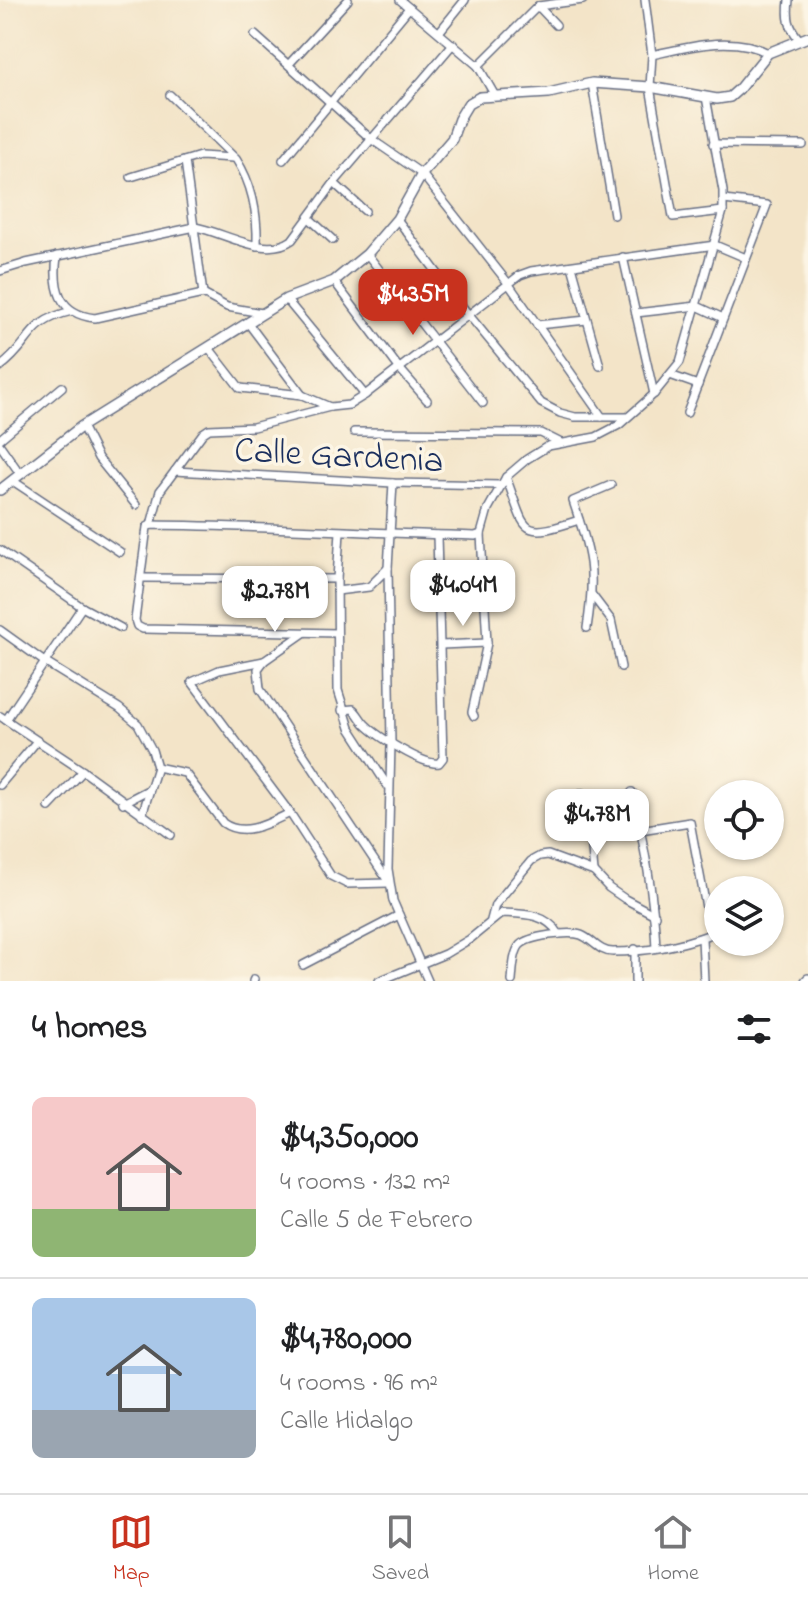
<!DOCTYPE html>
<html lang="en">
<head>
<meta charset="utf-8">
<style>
  :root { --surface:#fff; --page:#f6f6f6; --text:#202124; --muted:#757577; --line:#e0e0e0; --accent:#c8321e }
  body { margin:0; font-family:"Indie Flower",sans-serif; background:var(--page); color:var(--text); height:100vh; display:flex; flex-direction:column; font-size:30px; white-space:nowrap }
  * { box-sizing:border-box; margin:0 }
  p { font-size:26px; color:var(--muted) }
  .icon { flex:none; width:44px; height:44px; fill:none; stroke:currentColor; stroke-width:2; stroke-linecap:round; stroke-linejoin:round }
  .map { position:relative; height:981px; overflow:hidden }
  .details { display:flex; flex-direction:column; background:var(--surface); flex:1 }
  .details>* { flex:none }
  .tools { position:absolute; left:704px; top:780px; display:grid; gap:16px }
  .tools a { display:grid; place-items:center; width:80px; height:80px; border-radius:50%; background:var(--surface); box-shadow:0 2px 6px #0004; font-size:40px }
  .price { position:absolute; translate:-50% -68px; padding:0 18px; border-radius:16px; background:#fff; color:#222; font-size:26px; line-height:52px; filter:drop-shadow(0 2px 4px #0008) }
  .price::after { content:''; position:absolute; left:50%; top:48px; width:24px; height:18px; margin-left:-12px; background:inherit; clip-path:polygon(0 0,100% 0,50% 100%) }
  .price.on { background:var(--accent); color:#fff }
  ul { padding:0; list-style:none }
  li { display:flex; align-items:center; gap:24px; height:200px; padding:0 32px }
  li+li { border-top:2px solid var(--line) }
  li span { display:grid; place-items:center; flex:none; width:224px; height:160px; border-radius:12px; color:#555 }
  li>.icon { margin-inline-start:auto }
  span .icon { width:96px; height:96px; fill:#fffc; stroke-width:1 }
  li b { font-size:34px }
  h2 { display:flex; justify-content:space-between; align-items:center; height:96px; padding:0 32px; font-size:34px }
  .dock { display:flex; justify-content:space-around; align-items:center; height:112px; border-top:2px solid var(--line); background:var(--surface); font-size:22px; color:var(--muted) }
  .dock a { display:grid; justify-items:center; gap:4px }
  .dock .on { color:var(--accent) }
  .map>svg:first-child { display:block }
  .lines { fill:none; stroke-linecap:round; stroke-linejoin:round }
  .minor-casing { stroke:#676e83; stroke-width:10 }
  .tertiary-casing { stroke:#676e83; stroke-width:12 }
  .minor { stroke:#fff; stroke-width:7 }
  .tertiary { stroke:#fff; stroke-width:9 }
  .labels { text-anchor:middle; stroke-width:7; stroke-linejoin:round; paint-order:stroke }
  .street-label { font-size:36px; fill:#1b2f5e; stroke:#fcf5e5 }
</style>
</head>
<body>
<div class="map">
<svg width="808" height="981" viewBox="0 0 808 981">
  <rect width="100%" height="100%" fill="#fcf5e5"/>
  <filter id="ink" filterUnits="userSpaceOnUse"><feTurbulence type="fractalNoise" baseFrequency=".0125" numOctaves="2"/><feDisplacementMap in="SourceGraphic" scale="16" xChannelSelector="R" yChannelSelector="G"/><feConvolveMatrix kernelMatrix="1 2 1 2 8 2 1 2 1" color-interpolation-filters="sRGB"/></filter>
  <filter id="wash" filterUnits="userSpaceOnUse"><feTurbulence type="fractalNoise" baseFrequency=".006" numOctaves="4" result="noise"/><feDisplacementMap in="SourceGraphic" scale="32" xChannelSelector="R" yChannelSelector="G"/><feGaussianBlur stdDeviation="1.8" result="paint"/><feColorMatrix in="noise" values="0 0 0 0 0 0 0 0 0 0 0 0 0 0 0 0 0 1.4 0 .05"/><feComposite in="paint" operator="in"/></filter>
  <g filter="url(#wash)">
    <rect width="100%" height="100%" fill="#f3e4c8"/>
  </g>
  <g filter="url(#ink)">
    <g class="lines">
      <!-- minor casing -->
      <g class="minor-casing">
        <g id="minor">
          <polyline points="400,0 478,66 494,94"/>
          <polyline points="645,0 652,55 650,87 673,217 723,211"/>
          <path d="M789,0C787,17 788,27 800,40"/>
          <polyline points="538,6 583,0"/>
          <polyline points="538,6 556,25"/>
          <polyline points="440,31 465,0"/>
          <polyline points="255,35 371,139 422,174 508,283 602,417"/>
          <path d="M652,55C688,47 733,34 768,53"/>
          <polyline points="290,63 348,0"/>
          <polyline points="478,66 538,6"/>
          <polyline points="592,83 614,215"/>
          <path d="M170,95L236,159C253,185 258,215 257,246"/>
          <polyline points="713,144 803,145"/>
          <polyline points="283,160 409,8"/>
          <polyline points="185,161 203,294"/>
          <polyline points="131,177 200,156 233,158"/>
          <polyline points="334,183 365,211"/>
          <polyline points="309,218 333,240"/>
          <polyline points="397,219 468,314 541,403 560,413 575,417 626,417"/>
          <polyline points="367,254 483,403"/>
          <path d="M57,256C53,287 58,314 95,318L203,294L227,307L262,313"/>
          <polyline points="623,257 654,394"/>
          <polyline points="572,266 600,366"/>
          <path d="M0,271L26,263L195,227C224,232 265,259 292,240L334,183L453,44"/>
          <polyline points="334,281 399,368 427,400"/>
          <polyline points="286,299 365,395"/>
          <polyline points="636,313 697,306 723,318"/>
          <polyline points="248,323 302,395"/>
          <polyline points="537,325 587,320"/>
          <polyline points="209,348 240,388 302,395 330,407 349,405 365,395 520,275 531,271 715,245 746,258"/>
          <path d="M0,367C33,343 25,322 72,311"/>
          <polyline points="670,375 698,385"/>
          <polyline points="687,413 767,205 724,200"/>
          <polyline points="82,426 98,458 136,505"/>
          <polyline points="354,432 541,433 561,443"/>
          <polyline points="0,439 62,387"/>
          <polyline points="0,445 21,475"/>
          <polyline points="175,471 393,483 501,485"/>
          <path d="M506,477C527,532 518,540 579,520"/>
          <polyline points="13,481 120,552"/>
          <polyline points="393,483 388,568 391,743 388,869 393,901 428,981"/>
          <polyline points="151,525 160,491 203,433 209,429 253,427 330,407"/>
          <polyline points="340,532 337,579 338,690 350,728 387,785"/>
          <polyline points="0,550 82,607 121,628"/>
          <polyline points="142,578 337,579"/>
          <polyline points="337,591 369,587 388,568"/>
          <polyline points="592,595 611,620 621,667"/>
          <path d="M587,628C596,571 591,555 573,501L611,485"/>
          <path d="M0,630L46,663L119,708L138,724L152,750L157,767L185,773L223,823C244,838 269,823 290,813"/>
          <polyline points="304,633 264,661 219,670 192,682 290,813 331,876 347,884 389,883"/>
          <path d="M337,633L143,629L137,626L135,620L147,527L151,525C259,526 367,533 475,536L481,534"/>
          <polyline points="441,645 487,643"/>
          <polyline points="264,661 258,669 260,689 388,881"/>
          <path d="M342,710L353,709C358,713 360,719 365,724C377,736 424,766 439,763L443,758L437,535"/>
          <polyline points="0,716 83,771 171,835"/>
          <polyline points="474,716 472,712 487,643 481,534 488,509 506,477 527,459 548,446 596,437 619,425 654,394 680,362 723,211 723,191 706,97"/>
          <polyline points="6,720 82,607"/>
          <polyline points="0,785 37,741"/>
          <path d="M632,792C644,844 654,895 656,948"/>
          <polyline points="582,793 591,838 594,872"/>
          <polyline points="123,803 148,790"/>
          <polyline points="49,807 83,771"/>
          <polyline points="142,815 157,767"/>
          <polyline points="491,920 495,905 531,861 540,856 548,855 594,872 609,888 625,899 655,915"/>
          <polyline points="702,938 704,981"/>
          <polyline points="635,949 635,981"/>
          <polyline points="303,965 399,915"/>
          <polyline points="253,981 254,979"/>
          <path d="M379,981L445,954L470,939L502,913C524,914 546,913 559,934"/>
          <path d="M512,981C513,971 513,953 520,945C529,936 569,931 581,935C592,939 599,952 613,952C645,952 681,945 711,934L690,822L591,838"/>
        </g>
      </g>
      <!-- tertiary casing -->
      <g class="tertiary-casing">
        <g id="tertiary">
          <polyline points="0,490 82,426 286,299 334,281 367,254 397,219 422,174 452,139 459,119 468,104 480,97 549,93 592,83 650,87 717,99 730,97 739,89 768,53 808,37"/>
          <polyline points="806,981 808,979"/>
        </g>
      </g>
      <!-- minor -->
      <use href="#minor" class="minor"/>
      <!-- tertiary -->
      <use href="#tertiary" class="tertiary"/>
    </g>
  </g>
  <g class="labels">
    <!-- street labels -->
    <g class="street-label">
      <text transform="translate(339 453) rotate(3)" y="13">Calle Gardenia</text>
    </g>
  </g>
</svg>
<div class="tools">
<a><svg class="icon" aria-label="locate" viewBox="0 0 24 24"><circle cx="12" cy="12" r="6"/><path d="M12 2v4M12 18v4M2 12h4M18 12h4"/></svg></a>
<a><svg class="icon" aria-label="layers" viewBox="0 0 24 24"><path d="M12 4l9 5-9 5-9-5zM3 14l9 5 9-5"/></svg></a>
</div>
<b class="price on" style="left:413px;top:337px">$4.35M</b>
<b class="price" style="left:463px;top:628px">$4.04M</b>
<b class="price" style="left:275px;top:634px">$2.78M</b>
<b class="price" style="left:597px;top:857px">$4.78M</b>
</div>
<section class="details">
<h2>4 homes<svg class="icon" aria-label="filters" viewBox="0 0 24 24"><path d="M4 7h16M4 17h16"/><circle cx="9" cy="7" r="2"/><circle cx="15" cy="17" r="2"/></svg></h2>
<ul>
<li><span style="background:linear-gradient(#f6c9c9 70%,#8fb573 0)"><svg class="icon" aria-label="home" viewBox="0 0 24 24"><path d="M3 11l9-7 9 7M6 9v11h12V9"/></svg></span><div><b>$4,350,000</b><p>4 rooms · 132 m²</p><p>Calle 5 de Febrero</p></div></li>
<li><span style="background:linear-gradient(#a9c7e8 70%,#9aa5b1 0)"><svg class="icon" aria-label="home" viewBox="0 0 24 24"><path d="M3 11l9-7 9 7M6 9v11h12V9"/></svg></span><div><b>$4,780,000</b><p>4 rooms · 96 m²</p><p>Calle Hidalgo</p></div></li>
</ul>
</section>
<nav class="dock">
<a class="on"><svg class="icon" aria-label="map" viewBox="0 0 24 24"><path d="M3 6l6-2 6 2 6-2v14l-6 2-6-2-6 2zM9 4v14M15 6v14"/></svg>Map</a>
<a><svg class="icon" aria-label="saved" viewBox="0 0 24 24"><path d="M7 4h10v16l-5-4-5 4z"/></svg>Saved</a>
<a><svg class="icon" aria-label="home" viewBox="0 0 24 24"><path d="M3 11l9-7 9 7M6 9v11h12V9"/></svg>Home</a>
</nav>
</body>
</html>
